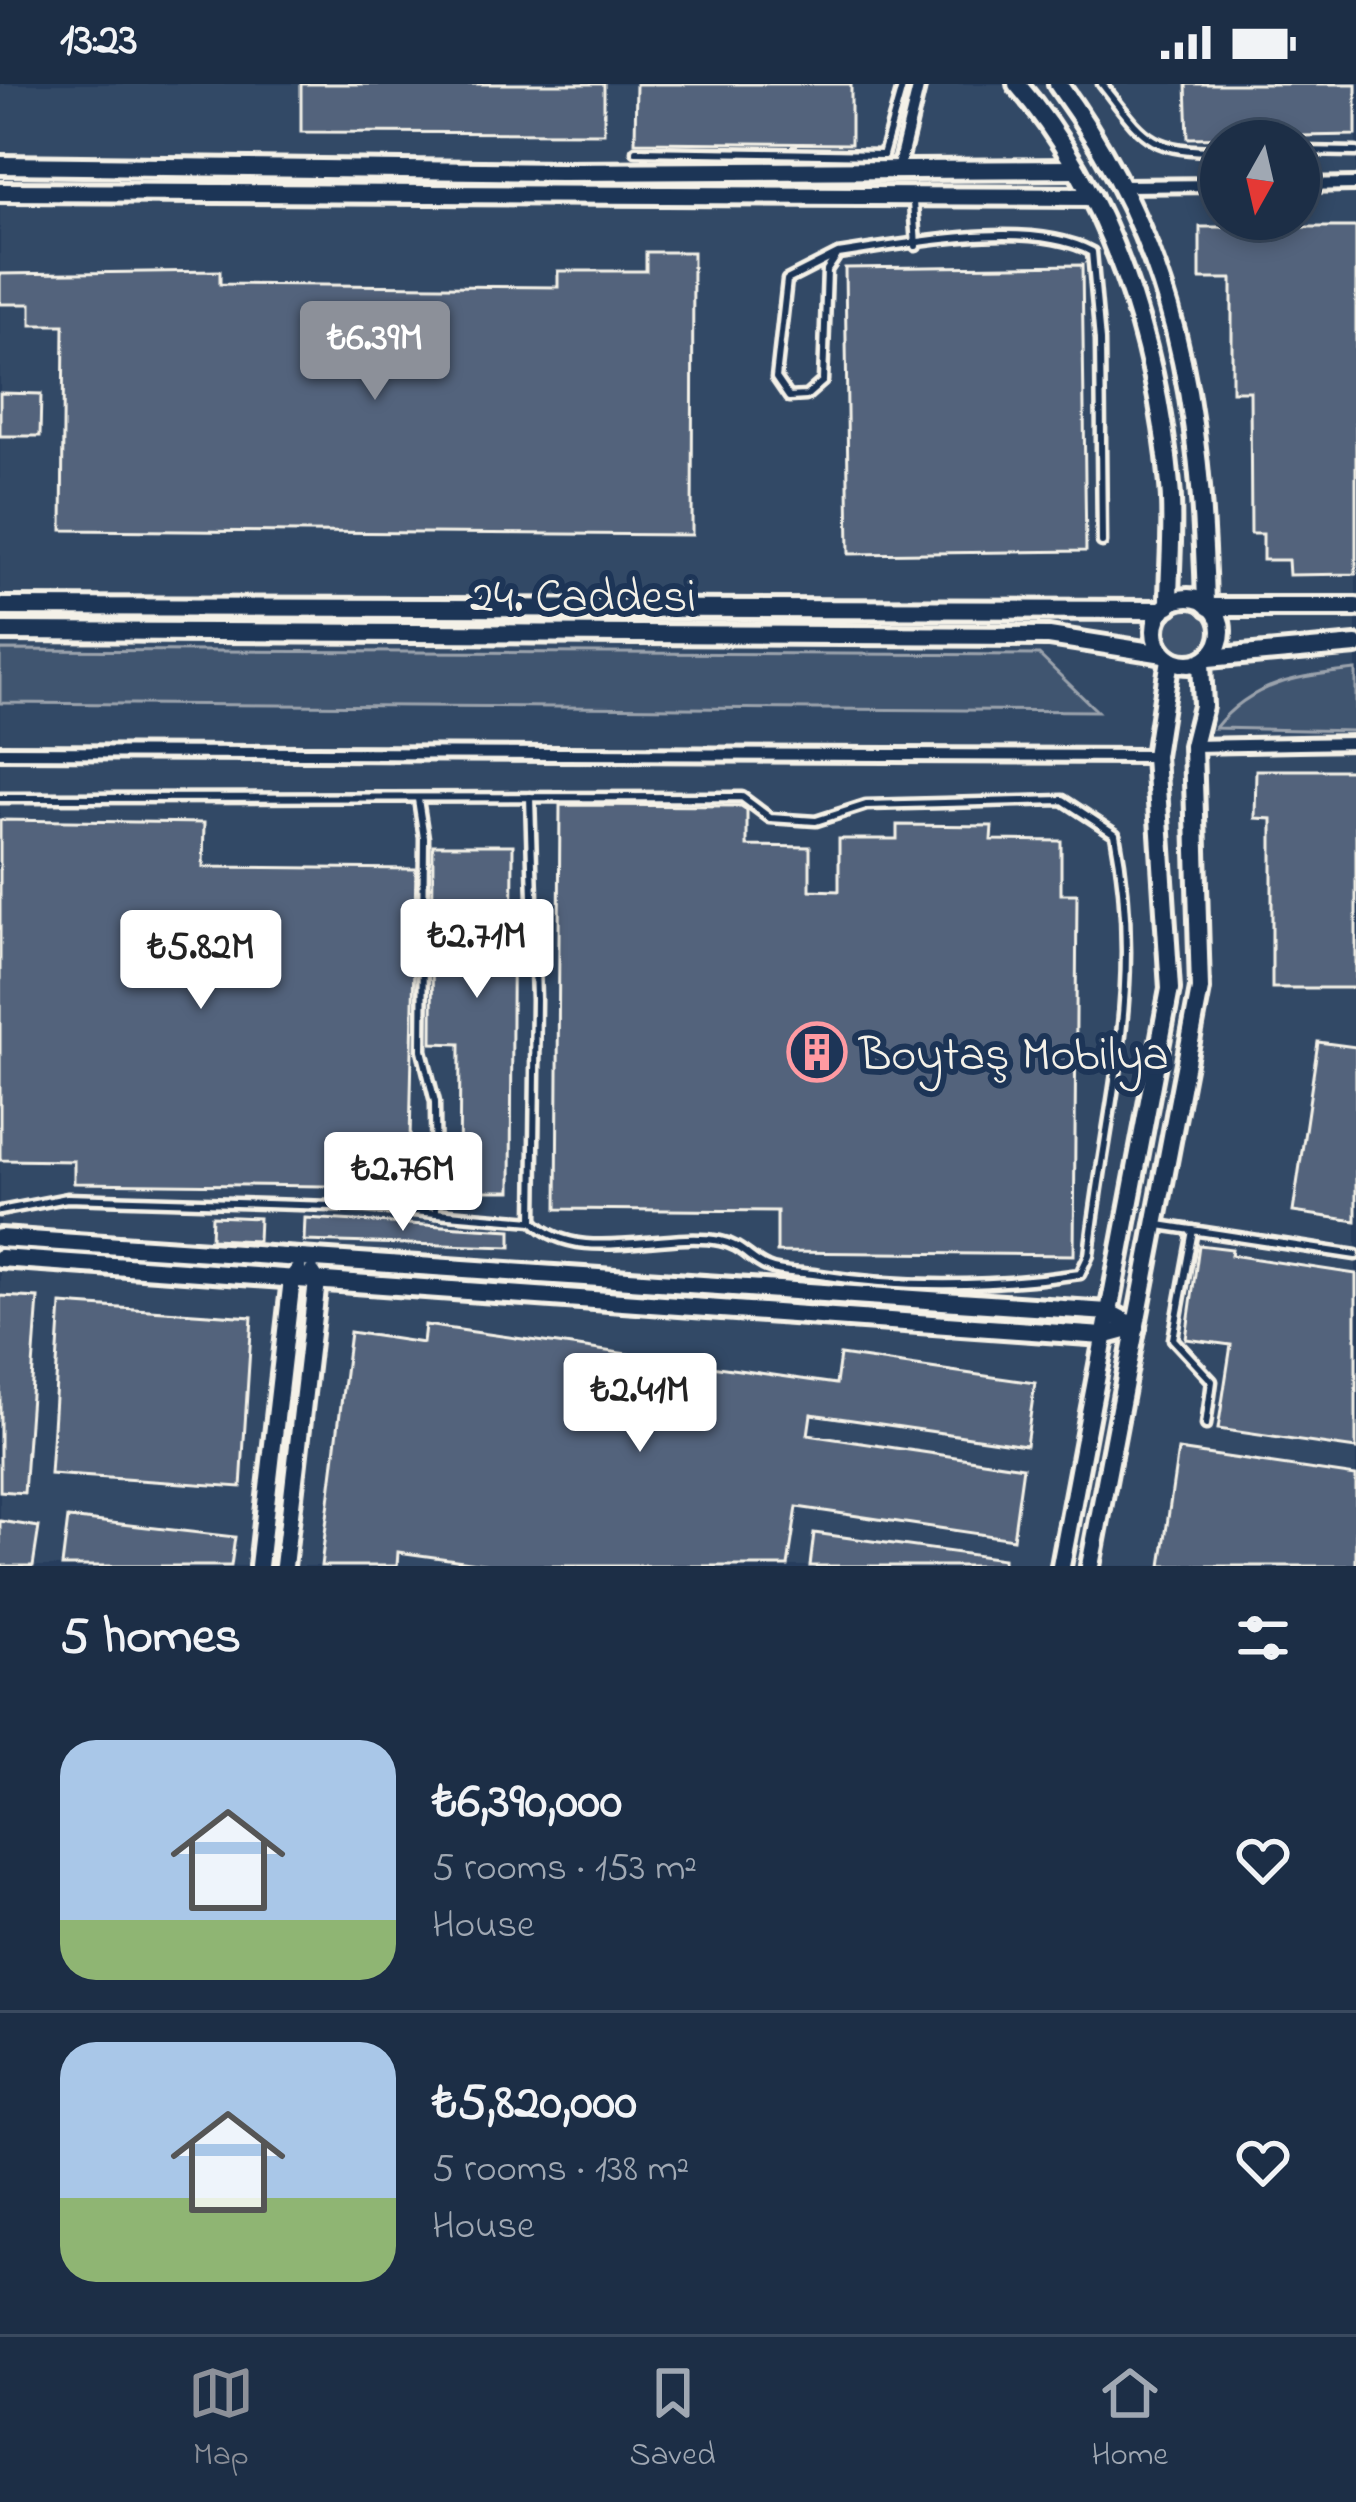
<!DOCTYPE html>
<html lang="en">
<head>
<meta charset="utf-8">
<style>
  :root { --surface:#1c2e46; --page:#293a51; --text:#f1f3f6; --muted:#a0a8b3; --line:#3a4a5f; --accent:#8c9099 }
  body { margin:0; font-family:"Indie Flower",sans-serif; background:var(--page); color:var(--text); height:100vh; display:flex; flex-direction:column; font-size:45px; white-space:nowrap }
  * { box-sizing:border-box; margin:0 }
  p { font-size:39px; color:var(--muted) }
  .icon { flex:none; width:66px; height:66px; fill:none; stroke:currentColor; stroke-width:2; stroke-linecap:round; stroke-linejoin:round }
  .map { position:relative; height:1482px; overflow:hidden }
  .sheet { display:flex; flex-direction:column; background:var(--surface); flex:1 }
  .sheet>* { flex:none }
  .needle { width:78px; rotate:188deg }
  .tools { position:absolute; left:1200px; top:36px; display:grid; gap:24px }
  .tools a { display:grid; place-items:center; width:120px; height:120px; border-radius:50%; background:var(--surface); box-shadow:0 6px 18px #0003,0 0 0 3px var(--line); font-size:60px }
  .price { position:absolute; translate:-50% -102px; padding:0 27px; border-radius:12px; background:#fff; color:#222; font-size:39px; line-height:78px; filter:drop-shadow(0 3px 6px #0008) }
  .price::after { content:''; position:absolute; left:50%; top:72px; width:36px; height:27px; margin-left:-18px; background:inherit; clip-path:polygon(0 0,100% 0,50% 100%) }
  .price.current { background:var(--accent); color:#fff }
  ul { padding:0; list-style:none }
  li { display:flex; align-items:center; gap:36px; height:300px; padding:0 60px }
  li+li { border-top:3px solid var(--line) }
  li span { display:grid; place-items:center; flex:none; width:336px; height:240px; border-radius:36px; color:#555 }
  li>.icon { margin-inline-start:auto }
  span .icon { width:144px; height:144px; fill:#fffc; stroke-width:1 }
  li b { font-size:51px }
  h2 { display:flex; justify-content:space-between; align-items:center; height:144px; padding:0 60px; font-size:51px }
  .status { display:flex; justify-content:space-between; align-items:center; height:84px; padding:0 60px; background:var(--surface); direction:ltr }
  .status svg { height:33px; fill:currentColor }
  .tabs { display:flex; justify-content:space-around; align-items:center; height:168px; border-top:3px solid var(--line); background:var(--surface); font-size:33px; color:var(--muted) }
  .tabs a { display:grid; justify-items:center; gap:6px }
  .tabs .current { color:var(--accent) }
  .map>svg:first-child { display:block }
  .built { fill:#334966; fill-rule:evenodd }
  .green { fill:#40546f; stroke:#9aa2ac; stroke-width:3 }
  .building { fill:#52647b; stroke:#f4f1e8; stroke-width:3 }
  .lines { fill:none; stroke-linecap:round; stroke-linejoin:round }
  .lane-casing { stroke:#f4f1e8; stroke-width:15 }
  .street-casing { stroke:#f4f1e8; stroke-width:20 }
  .secondary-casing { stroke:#f4f1e8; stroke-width:26 }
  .lane { stroke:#1d3557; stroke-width:6 }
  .street { stroke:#1d3557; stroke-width:10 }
  .secondary { stroke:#1d3557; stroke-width:16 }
  .labels { text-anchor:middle; stroke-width:12; stroke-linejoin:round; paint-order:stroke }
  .street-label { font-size:48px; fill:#f4f1e8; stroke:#1d3557 }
  .poi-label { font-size:48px; fill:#f4f1e8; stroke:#1d3557; text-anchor:start }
</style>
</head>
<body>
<div class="status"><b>13:23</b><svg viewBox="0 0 49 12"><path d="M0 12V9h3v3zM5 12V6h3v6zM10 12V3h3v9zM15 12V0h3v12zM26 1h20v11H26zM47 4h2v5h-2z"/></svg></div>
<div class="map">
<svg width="1356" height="1482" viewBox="0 0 1356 1482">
  <rect width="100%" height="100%" fill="#263d5d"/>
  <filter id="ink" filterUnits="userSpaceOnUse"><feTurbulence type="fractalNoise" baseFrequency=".00833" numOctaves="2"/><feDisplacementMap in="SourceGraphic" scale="24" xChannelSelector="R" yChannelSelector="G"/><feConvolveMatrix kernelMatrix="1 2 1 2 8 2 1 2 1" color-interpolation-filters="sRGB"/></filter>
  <g filter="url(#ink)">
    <!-- built -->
    <path class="built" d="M0,0H1356V1482H0ZM1221,57H1299V135H1221Z"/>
    <!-- green -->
    <g class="green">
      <circle cx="1188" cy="547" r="23"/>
      <polygon points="0,566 1039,571 1097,627 0,619"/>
      <path d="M1356,586V647L1215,644C1252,597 1300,592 1356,586Z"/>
    </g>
    <!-- building -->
    <g class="building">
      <polygon points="301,0 604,0 604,49 301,48"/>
      <polygon points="636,0 851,0 851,60 635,58"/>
      <polygon points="1186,0 1356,0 1356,51 1188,54"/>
      <polygon points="1200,143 1356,143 1356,490 1289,491 1288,476 1263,476 1263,450 1251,450 1250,307 1232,307 1232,195 1200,195"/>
      <polygon points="646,168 693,168 692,451 62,446 64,241 31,241 31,220 0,220 0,190 220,187 220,200 558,203 558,187 646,187"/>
      <polygon points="1082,181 1086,467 849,470 845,184"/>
      <polygon points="0,309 41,310 40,352 0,352"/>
      <polygon points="1256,686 1356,686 1356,904 1272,904 1272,735 1255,734"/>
      <polygon points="560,721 741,722 747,726 747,762 810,763 810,806 839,807 839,755 897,755 897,741 992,742 991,756 1061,757 1061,810 1077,810 1074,1171 777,1168 777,1127 557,1125"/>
      <polygon points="0,736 204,739 203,783 416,785 409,1103 74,1099 74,1077 0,1076"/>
      <polygon points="433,761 513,761 511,1107 459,1107 460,960 432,959"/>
      <polygon points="1318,958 1356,963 1356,1137 1293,1128"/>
      <polygon points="212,1132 259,1134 258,1157 211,1155"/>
      <polygon points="305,1134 511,1146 511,1163 304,1157"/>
      <polygon points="1199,1161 1232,1165 1231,1171 1356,1190 1356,1365 1218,1345 1231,1261 1186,1255"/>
      <polygon points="0,1212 38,1214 24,1409 0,1407"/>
      <polygon points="61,1220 252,1233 241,1403 50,1390"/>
      <polygon points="425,1241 836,1300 840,1271 1035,1299 1026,1361 811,1330 808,1351 1023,1383 1013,1455 797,1423 788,1482 499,1482 398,1468 397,1482 321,1482 350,1248 423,1259"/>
      <polygon points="1178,1366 1356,1392 1356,1482 1161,1482"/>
      <polygon points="68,1434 235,1453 231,1482 62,1482"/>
      <polygon points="0,1437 39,1443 33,1482 0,1482"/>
      <polygon points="814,1449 1003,1475 1003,1482 810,1482"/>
    </g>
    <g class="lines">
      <!-- lane casing -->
      <g class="lane-casing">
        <g id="lane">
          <path d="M1102,0C1145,55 1147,67 1221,67"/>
          <polyline points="636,67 883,71"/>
          <polyline points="1299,67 1356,68"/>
          <polyline points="883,71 903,0"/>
          <polyline points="913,118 916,162"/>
          <path d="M838,170L787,196L776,294L789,313L806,312L823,297L827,186L838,170C907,160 1030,134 1092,168L1100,257L1102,458"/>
          <polyline points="530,713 536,916 533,1137"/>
          <path d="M0,714L742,713L770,734L816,737L866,721L1063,716L1115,750C1145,907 1106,1019 1089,1171L1080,1190C993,1203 900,1204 813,1190C799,1188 780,1189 767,1183C750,1176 742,1161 720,1157C662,1146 578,1183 533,1137L365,1123L67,1114L0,1127"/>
          <polyline points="418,715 424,754 422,966 435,1018 436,1129"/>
          <polyline points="1159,1141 1356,1171"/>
          <polyline points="1193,1146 1173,1255 1212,1297 1206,1341"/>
        </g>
      </g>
      <!-- street casing -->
      <g class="street-casing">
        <g id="street">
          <polyline points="898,86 919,0"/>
          <polyline points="1299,101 1356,100"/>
          <polyline points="1123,102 1221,101"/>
          <polyline points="1193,662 1356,659"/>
          <polyline points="0,668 1155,672"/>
        </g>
      </g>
      <!-- secondary casing -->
      <g class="secondary-casing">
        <g id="secondary">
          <path d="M1017,0C1111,109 1157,259 1170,401C1174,440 1169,482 1169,521"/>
          <path d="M1058,0C1178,165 1201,320 1206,520"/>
          <polyline points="0,81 561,88 1076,85"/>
          <polyline points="0,108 1092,113"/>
          <circle cx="1188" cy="547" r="33"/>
          <polyline points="0,523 1163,526"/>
          <polyline points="1209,523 1356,523"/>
          <polyline points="0,547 1049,552 1164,570"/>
          <polyline points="1208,574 1356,561"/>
          <polyline points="0,1154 1108,1228 1136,1243"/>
          <polyline points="0,1174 1103,1252 1136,1243"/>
          <polyline points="259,1482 292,1195 298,1187"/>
          <polyline points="284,1482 317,1197 312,1189"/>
          <polyline points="1061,1482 1170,905 1155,672 1170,575"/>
          <polyline points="1090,1482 1200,905 1193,662 1203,622 1201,578"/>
        </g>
      </g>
      <!-- lane -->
      <use href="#lane" class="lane"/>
      <!-- street -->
      <use href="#street" class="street"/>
      <!-- secondary -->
      <use href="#secondary" class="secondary"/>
    </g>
  </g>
  <!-- icons -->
  <defs>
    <g id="building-ring" transform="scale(3)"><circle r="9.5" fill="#1d3557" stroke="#ff9aa2" stroke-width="1.5"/><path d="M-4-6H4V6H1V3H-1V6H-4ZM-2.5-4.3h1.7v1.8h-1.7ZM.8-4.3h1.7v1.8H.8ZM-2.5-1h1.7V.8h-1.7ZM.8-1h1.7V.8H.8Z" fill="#ff9aa2"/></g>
  </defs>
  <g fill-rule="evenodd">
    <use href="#building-ring" x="817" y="968"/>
  </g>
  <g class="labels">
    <!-- street labels -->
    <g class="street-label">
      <text x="583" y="527">24. Caddesi</text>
    </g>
    <!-- poi labels -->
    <g class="poi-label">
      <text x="859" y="985">Boytaş Mobilya</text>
    </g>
  </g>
</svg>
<div class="tools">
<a><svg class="needle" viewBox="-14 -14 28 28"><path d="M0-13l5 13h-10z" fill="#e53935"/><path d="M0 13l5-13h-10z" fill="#a0a8b3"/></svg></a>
</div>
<b class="price current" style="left:375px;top:319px">₺6.39M</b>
<b class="price" style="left:477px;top:917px">₺2.71M</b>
<b class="price" style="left:201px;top:928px">₺5.82M</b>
<b class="price" style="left:403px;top:1150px">₺2.76M</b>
<b class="price" style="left:640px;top:1371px">₺2.41M</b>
</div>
<section class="sheet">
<h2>5 homes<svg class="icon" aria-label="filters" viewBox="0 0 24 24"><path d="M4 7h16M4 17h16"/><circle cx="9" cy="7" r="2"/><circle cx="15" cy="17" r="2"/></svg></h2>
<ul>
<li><span style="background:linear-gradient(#a9c7e8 75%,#8fb573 0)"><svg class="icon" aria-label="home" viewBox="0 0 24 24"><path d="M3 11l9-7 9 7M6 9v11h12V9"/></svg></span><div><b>₺6,390,000</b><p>5 rooms · 153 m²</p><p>House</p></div><svg class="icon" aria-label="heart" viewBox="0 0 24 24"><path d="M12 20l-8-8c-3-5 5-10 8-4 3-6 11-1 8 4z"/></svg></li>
<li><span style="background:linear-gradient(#a9c7e8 65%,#8fb573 0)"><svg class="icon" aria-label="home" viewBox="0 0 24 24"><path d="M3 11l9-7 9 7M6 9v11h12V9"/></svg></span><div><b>₺5,820,000</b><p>5 rooms · 138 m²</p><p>House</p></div><svg class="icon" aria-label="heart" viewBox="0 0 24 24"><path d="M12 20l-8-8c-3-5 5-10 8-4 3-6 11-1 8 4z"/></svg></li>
</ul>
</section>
<nav class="tabs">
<a class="current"><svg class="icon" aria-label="map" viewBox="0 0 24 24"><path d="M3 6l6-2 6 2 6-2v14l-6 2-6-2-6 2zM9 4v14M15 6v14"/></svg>Map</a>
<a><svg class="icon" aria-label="saved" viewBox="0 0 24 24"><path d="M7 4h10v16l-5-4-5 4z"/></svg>Saved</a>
<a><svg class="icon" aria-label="home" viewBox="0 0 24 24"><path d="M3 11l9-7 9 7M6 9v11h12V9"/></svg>Home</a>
</nav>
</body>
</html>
